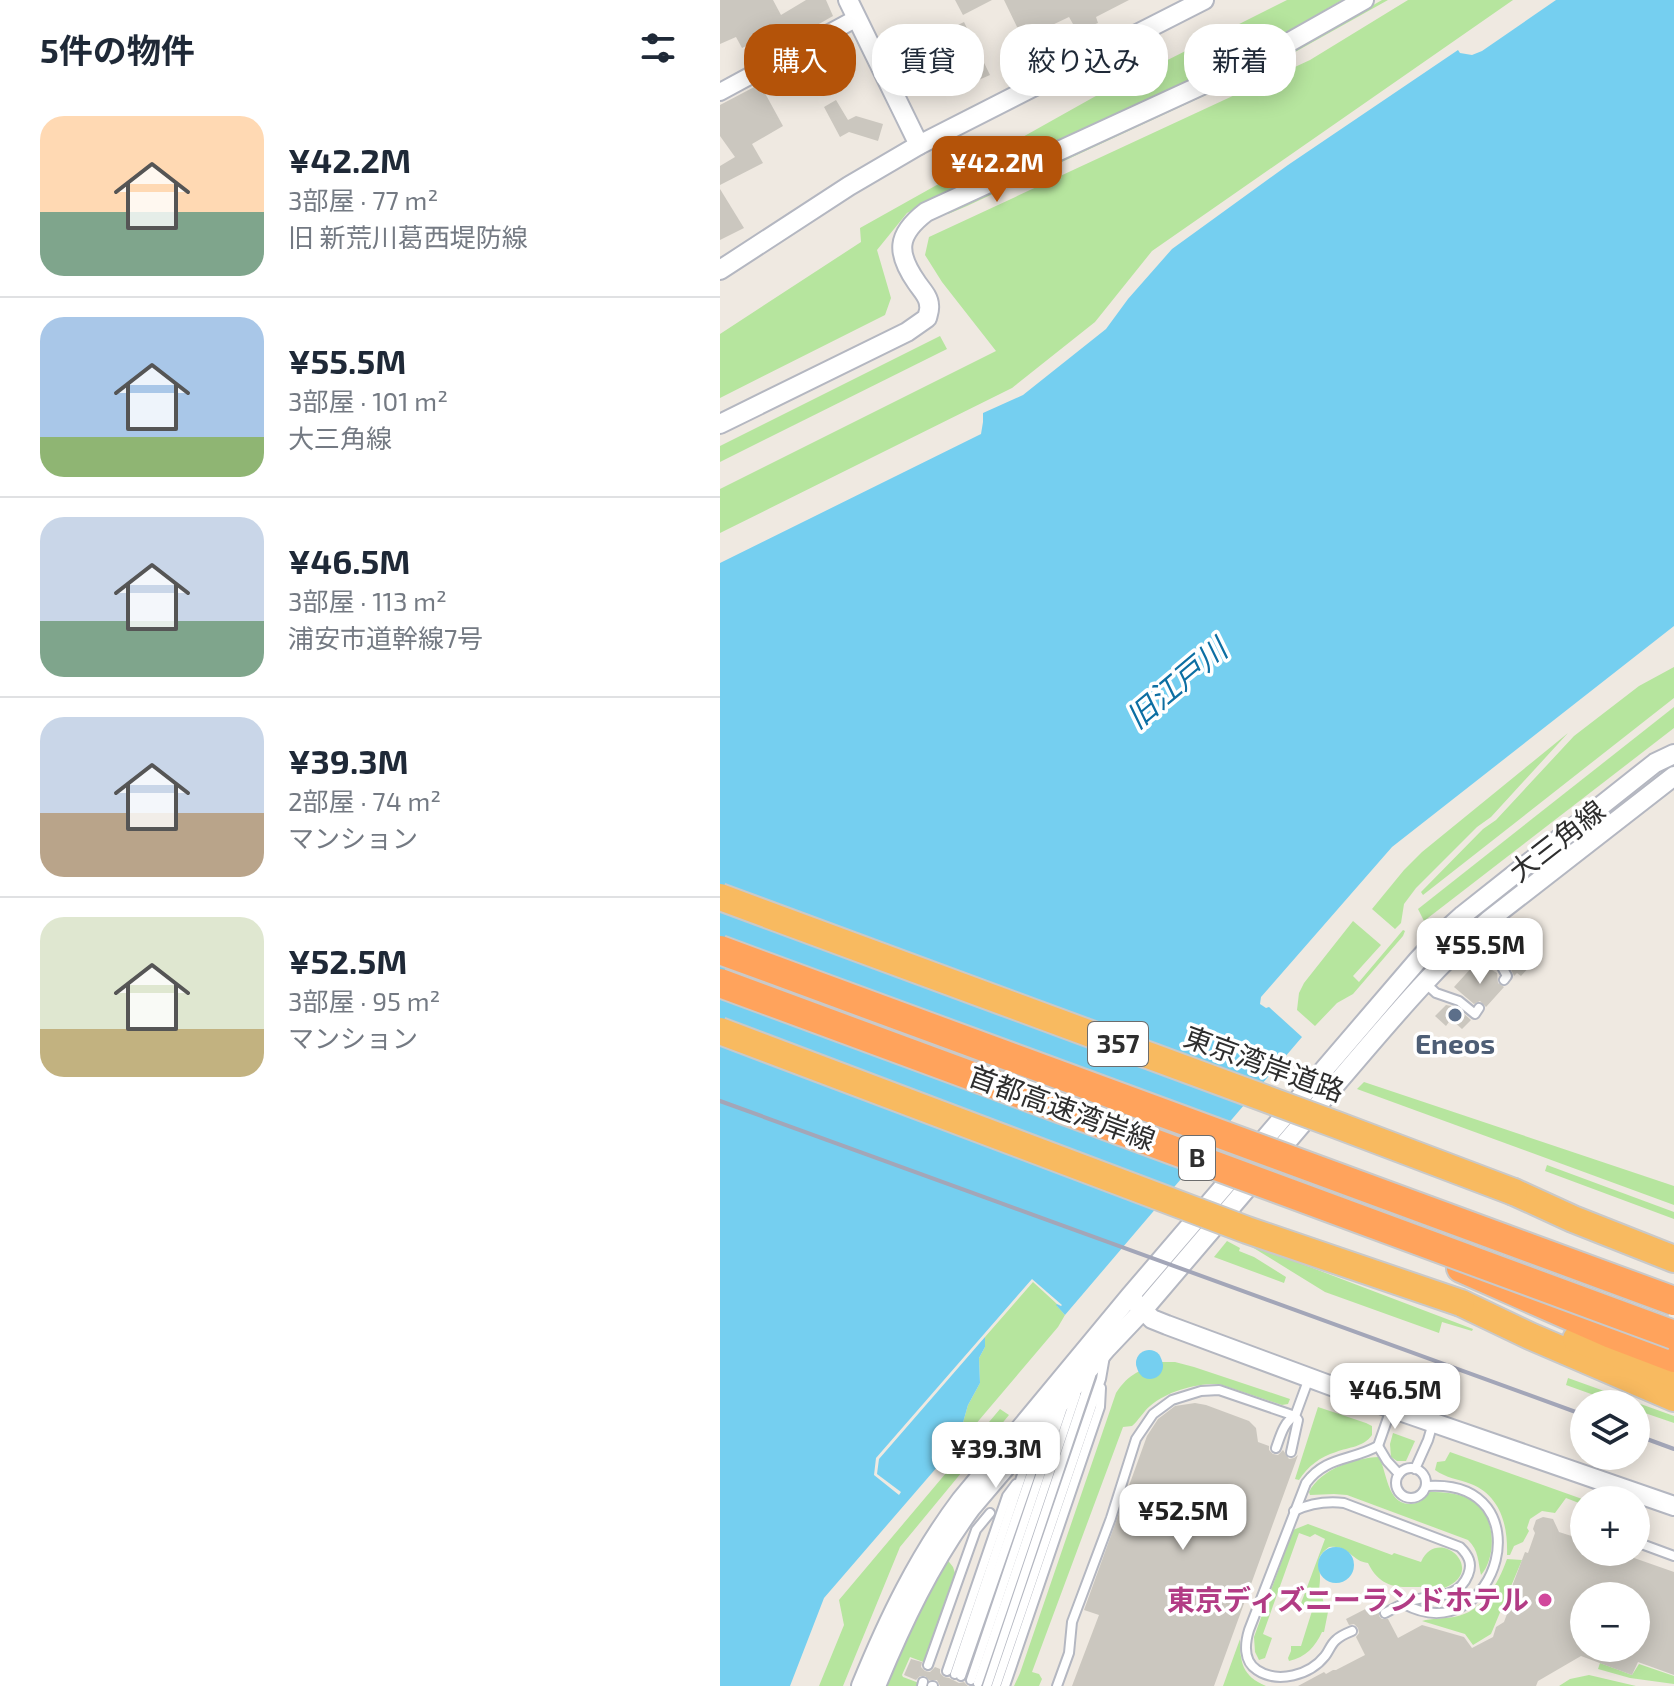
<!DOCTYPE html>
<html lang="ja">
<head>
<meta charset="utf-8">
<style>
  :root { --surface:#fff; --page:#f6f6f7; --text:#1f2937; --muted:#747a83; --line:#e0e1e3; --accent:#b45309 }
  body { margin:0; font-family:"Exo 2","Noto Sans JP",sans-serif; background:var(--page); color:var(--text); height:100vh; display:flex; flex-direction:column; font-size:30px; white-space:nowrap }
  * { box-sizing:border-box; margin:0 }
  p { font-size:26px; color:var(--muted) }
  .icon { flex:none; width:44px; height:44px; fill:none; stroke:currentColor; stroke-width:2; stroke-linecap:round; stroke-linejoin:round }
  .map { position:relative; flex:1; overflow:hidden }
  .sheet { display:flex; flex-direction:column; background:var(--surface); width:720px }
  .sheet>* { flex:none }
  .guide { position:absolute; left:24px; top:24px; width:760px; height:72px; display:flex; gap:16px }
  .controls { position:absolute; left:850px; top:1390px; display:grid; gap:16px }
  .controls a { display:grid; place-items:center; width:80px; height:80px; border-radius:50%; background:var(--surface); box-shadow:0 4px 20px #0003; font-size:40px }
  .price { position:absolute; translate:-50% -68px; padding:0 18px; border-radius:16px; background:#fff; color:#222; font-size:26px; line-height:52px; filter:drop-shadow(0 2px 4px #0008) }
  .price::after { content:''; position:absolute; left:50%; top:48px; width:24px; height:18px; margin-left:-12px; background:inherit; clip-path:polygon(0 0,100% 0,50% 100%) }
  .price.active { background:var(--accent); color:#fff }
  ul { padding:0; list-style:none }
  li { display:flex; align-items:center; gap:24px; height:200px; padding:0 40px }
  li+li { border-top:2px solid var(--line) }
  li span { display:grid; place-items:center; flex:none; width:224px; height:160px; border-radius:24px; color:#555 }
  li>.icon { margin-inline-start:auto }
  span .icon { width:96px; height:96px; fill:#fffc; stroke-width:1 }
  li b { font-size:34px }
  h2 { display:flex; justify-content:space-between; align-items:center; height:96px; padding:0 40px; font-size:34px }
  .tag { padding:0 28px; border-radius:32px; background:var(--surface); box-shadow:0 4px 20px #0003; font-size:28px; line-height:72px }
  .tag.active { background:var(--accent); color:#fff }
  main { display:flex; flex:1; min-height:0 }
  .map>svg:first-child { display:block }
  .green { fill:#b6e59e }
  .water { fill:#75cff0 }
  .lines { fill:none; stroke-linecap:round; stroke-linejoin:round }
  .river { stroke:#75cff0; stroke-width:26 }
  .building { fill:#cbc7bf; fill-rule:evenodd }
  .service-casing { stroke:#b4b7c1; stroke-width:12 }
  .minor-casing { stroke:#b4b7c1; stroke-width:20 }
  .tertiary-casing { stroke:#b4b7c1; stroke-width:22 }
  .trunk-casing { stroke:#c9c9c9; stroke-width:30 }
  .motorway-casing { stroke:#c9c9c9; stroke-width:32 }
  .service { stroke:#fff; stroke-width:8 }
  .minor { stroke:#fff; stroke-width:16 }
  .tertiary { stroke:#fff; stroke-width:18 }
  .trunk { stroke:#f8ba60; stroke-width:26 }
  .motorway { stroke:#ffa35c; stroke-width:28 }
  .rail { stroke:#a3a6b8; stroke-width:4 }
  .trunk-bridge-casing { stroke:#c9c9c9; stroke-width:30; stroke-linecap:butt }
  .motorway-bridge-casing { stroke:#c9c9c9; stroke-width:32; stroke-linecap:butt }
  .trunk-bridge { stroke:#f8ba60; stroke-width:26 }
  .motorway-bridge { stroke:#ffa35c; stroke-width:28 }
  .service-dot { fill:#5c6f8a; stroke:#fff; stroke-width:3 }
  .hotel-dot { fill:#d1479c; stroke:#fff; stroke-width:3 }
  .labels { text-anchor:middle; stroke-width:7; stroke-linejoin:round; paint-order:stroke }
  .shield { fill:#fff; stroke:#6d6d6d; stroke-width:2 }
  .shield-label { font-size:26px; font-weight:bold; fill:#2e2e2e }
  .street-label { font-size:28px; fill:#2e2e2e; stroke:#fff }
  .service-label { font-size:28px; font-weight:bold; fill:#4e5e75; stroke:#fff }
  .hotel-label { font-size:28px; font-weight:bold; fill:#b23c85; stroke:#fff; text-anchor:end }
  .water-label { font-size:30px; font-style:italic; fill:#0d6fa3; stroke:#fff }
</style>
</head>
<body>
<main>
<section class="sheet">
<h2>5件の物件<svg class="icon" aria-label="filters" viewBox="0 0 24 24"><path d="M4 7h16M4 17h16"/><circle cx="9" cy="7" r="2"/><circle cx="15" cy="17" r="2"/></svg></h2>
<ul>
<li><span style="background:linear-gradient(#ffd9b3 60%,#7fa58c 0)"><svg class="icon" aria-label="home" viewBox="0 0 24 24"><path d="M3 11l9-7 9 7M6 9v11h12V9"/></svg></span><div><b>¥42.2M</b><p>3部屋 · 77 m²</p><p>旧 新荒川葛西堤防線</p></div></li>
<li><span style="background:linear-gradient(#a9c7e8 75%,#8fb573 0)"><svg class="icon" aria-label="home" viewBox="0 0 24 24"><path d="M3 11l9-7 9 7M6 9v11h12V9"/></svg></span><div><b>¥55.5M</b><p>3部屋 · 101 m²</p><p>大三角線</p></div></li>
<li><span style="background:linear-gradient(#c9d6e8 65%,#7fa58c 0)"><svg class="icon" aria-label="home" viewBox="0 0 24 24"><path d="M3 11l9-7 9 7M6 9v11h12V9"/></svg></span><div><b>¥46.5M</b><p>3部屋 · 113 m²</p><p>浦安市道幹線7号</p></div></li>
<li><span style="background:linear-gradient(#c9d6e8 60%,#b9a48a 0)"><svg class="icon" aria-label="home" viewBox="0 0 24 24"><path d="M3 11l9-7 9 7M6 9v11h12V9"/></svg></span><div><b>¥39.3M</b><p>2部屋 · 74 m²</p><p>マンション</p></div></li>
<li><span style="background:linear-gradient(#dfe7d0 70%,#c2b280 0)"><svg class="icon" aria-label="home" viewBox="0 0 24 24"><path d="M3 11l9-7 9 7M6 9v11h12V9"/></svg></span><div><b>¥52.5M</b><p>3部屋 · 95 m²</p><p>マンション</p></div></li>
</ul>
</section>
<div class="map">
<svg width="954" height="1686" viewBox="0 0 954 1686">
  <rect width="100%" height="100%" fill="#efe9e1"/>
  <!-- green -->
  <g class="green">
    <polygon points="567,0 622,0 542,47 187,213 157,250 171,298 165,315 0,398 0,334 141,242 140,228 374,97"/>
    <polygon points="662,0 668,0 559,61 247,206 228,214 227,212 554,60 580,47"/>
    <polygon points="688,0 793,0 432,251 375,322 292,388 0,533 0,489 276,351 222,282 205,255 209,237 590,60"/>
    <polygon points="220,336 227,349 0,462 0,446"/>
    <polygon points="954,667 954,698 703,895 701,892 763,829 776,820 854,736 919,686"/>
    <polygon points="954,707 954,728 704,921 698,909"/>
    <polygon points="848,733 771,817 757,827 696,888 684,904 681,923 675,929 652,909 684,870 702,852"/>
    <polygon points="633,921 661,945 633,976 639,982 683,930 685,931 683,936 633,994 617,1003 595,1026 577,1010 579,993 584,983"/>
    <polygon points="644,1082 954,1186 954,1205 637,1089"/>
    <polygon points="827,1165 954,1212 954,1219 825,1171"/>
    <polygon points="507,1241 520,1248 519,1251 534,1257 566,1277 564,1283 494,1257"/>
    <polygon points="532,1245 753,1329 752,1331 722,1322 719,1333 605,1292 532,1247"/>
    <polygon points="313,1282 337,1304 337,1306 345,1315 338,1327 221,1465 218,1466 242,1426 248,1405 260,1383 259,1358 265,1347 265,1337"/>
    <path d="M442,1362H455L474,1367L570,1399L568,1404L562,1405L499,1384C477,1383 447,1391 430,1406C423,1412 419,1420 412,1426L403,1427L312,1672L319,1674L322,1679L319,1686H294L300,1673L396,1393C409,1373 421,1370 442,1362Z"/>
    <polygon points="848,1378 954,1416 954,1423 916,1410 916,1404 899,1404 846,1385"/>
    <path d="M598,1407L646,1423L652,1426V1435C644,1447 629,1447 616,1452C600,1457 588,1466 579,1480L575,1479Z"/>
    <polygon points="280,1409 289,1415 180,1547 123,1686 99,1686 124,1625 119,1600"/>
    <polygon points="673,1433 695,1441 686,1461 677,1461 671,1457 670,1444"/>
    <path d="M730,1452L865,1500L864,1505L846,1498L835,1513L822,1511L810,1519L807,1528L809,1531L803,1542L794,1546L790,1555H787C788,1526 781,1496 751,1484C738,1479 726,1478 715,1470L717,1462L725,1461Z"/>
    <path d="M659,1457C667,1472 667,1502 688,1504C699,1504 704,1500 710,1492C723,1492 742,1493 753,1501C776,1514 777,1557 761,1575C758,1563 759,1550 748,1540L627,1495L614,1494L590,1495L589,1492C601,1469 634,1458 659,1457Z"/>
    <path d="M588,1524L672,1555L674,1553L701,1562C718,1524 769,1571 724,1588C692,1583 665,1598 648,1563C631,1561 629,1544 609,1547C594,1558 600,1563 600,1578C600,1583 599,1588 599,1592L602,1595L605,1610L608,1612L604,1632H602C595,1647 586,1657 569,1661L568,1658L571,1651V1646H581L592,1611L580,1606L605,1539L595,1534L590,1537L579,1533L543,1634L552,1638L545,1658L539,1660L535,1652L534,1637L573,1530Z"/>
    <polygon points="226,1558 233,1567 236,1576 206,1663 190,1657 182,1675 183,1677 199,1683 197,1686 166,1686 189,1629"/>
    <path d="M787,1559L802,1560L771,1634L753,1645L745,1634L702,1621C712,1618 723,1619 734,1617C763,1612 778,1584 787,1559Z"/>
    <path d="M520,1639C520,1662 522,1676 546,1686H503Z"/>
    <polygon points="880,1663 912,1675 919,1664 954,1676 954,1684 910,1678 878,1669"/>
    <polygon points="869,1675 916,1686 927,1686 839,1686 850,1679"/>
  </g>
  <!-- water -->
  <g class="water">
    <polygon points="836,0 954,0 954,626 672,847 541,997 540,1004 546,1008 549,1007 582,1037 345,1315 336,1305 337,1304 341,1306 342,1305 312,1279 156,1458 154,1475 179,1495 181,1492 157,1474 159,1459 265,1337 265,1347 259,1358 260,1383 248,1405 242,1426 218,1466 104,1598 70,1686 0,1686 0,563 261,434 263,422 263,413 303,395 386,329 408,299 452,249 568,165 738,50 740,53 752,55 762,51"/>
    <circle cx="616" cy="1565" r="18"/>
  </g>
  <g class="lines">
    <!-- river -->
    <polyline class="river" points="429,1363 430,1366"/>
  </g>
  <!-- building -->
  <g class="building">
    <polygon points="0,0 53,0 61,15 86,0 106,0 113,16 46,54 37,41 22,48 16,37 0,44"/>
    <polygon points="235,0 272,0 243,15"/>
    <polygon points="284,0 409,0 376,17 378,23 357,31 349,17 328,27 338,46 312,58"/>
    <polygon points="244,22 270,75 245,86 230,56 184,78 174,56"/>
    <polygon points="40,84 63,126 32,144 43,163 0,185 0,166 15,157 0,136 0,105"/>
    <polygon points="116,100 128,120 136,116 163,124 158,141 129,132 120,137 104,107"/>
    <polygon points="0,189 24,228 0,240"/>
    <polygon points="800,954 811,965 801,976 797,973 794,976 789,965"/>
    <polygon points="754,965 759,970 767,967 777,973 778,983 784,987 766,1007 760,1001 754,1004 734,987"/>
    <polygon points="726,1005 736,1007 751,1020 742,1029 731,1019 726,1026 715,1016"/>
    <polygon points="475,1403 486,1405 529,1421 536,1428 538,1442 549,1446 549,1450 553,1454 558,1455 563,1450 569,1459 574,1458 578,1455 494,1686 352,1686 379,1615 364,1610 427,1436 438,1419 455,1406"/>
    <path d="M823,1517L833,1519L839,1532L864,1540V1552H897L954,1572V1675L918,1662L912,1675L861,1656L818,1681L816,1686H578L604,1672L606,1674L613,1670H616L645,1655L636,1637L639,1633L638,1628L634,1624L629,1625L626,1619L659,1602L661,1607L659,1610V1616L662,1619H668L678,1638L702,1625L744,1637L752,1648L773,1637L776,1627L784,1622L790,1606L785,1605L805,1552L808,1553L815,1533L813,1529L816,1520ZM864,1596H916V1648H864Z"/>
    <polygon points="191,1659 202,1662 201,1667 205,1671 210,1672 215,1667 220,1669 220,1673 224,1677 229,1678 239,1683 244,1682 248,1686 220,1686 217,1680 209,1680 205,1676 200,1676 196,1680 184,1675"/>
  </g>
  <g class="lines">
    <!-- service casing -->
    <g class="service-casing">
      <g id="service">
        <polyline points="755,933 776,956 787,976 784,980"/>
        <polyline points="761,963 771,951"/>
        <polyline points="705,983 716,993 739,1001 755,1014 759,1008"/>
        <polyline points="658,1446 667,1461 679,1474"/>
        <path d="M556,1448C560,1437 564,1421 575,1416"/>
        <polyline points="571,1452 578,1420 575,1416 589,1378"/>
        <circle cx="691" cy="1483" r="15"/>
        <polyline points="695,1469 708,1440 713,1423"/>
        <path d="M574,1511C591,1503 606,1501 624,1503L740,1547C748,1555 753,1563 748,1575C737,1602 709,1593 688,1602C680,1605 672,1609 665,1613"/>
        <polyline points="860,1522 864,1524"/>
        <polyline points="916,1542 954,1556"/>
        <path d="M684,1604C777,1654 828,1477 706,1486"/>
        <path d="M632,1631C627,1633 620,1636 616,1640C611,1644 609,1651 605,1656C590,1675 558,1684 537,1670C523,1661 525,1643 529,1630L586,1483C606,1456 631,1461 658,1446L671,1409"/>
        <polyline points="208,1665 256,1530 270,1513"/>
        <polyline points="227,1671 287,1496 296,1484"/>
        <polyline points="235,1674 313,1442"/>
        <polyline points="241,1676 327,1428"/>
        <polyline points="251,1680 342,1410"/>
        <polyline points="258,1683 356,1395"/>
        <polyline points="202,1686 203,1682"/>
        <polyline points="212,1686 213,1686"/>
        <polyline points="267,1686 371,1376"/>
        <polyline points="276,1686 381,1379 385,1356"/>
        <polyline points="285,1686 380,1407 381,1388"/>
        <polyline points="337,1686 349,1653 352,1622 391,1518 416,1439 433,1414 452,1400 481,1391 499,1390 575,1416"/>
      </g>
    </g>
    <!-- minor casing -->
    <g class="minor-casing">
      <polyline id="minor" points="0,92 137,18"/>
    </g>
    <!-- tertiary casing -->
    <g class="tertiary-casing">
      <g id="tertiary">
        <polyline points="128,0 199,145"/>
        <polyline points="0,270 129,186 199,145 484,0"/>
        <path d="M0,424L187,332L207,318C208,314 210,309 209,305C209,297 201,289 197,283C176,253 176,235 206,212L543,57L644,0"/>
        <polyline points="414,1301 432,1319 447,1325 671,1408 954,1506"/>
        <path d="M141,1686C168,1620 198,1557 241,1500L410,1296L698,960L722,934L743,915L935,763L954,754"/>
        <path d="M156,1686C182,1623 211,1562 251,1508L387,1348L423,1310C485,1237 548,1164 610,1091C661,1032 710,971 769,920L954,776"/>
      </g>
    </g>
    <!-- trunk casing -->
    <g class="trunk-casing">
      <g id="trunk">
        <polyline points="794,1192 853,1219 954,1259"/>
        <polyline points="741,1303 810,1336 954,1398"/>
        <polyline points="856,1339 954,1374"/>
      </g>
    </g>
    <!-- motorway casing -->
    <g class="motorway-casing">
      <polyline id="motorway" points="741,1268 891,1334 954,1358"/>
    </g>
    <!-- service -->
    <use href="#service" class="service"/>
    <!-- minor -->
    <use href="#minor" class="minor"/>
    <!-- tertiary -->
    <use href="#tertiary" class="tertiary"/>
    <!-- trunk -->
    <use href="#trunk" class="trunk"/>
    <!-- motorway -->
    <use href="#motorway" class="motorway"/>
    <!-- rail -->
    <g class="rail">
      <polyline points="0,1101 864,1415"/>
      <polyline points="916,1435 954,1449"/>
    </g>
    <!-- trunk-bridge casing -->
    <g class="trunk-bridge-casing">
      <g id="trunk-bridge">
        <polyline points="0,897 617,1125 794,1192"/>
        <polyline points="0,1031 527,1230 741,1303"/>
      </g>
    </g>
    <!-- motorway-bridge casing -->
    <g class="motorway-bridge-casing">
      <g id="motorway-bridge">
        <polyline points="0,950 954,1301"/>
        <polyline points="0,983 954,1335"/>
      </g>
    </g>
    <!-- trunk-bridge -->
    <use href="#trunk-bridge" class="trunk-bridge"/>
    <!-- motorway-bridge -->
    <use href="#motorway-bridge" class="motorway-bridge"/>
  </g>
  <!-- markers -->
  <circle class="service-dot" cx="735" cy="1015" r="8"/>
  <circle class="hotel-dot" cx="825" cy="1600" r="8"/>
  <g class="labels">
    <!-- shield labels -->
    <g class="shield">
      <rect x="368" y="1022" width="60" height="44" rx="6"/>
      <rect x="459" y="1136" width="36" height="44" rx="6"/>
    </g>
    <g class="shield-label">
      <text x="398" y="1053">357</text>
      <text x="477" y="1167">B</text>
    </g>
    <!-- street labels -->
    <g class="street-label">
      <text transform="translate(837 841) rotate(-38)" y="10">大三角線</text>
      <text transform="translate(544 1064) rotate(20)" y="10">東京湾岸道路</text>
      <text transform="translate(342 1108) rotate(20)" y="10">首都高速湾岸線</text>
    </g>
    <!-- service labels -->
    <g class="service-label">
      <text x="735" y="1054">Eneos</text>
    </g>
    <!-- hotel labels -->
    <g class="hotel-label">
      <text x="809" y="1610">東京ディズニーランドホテル</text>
    </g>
    <!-- water labels -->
    <g class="water-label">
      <text transform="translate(457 684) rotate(-40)" y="10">旧江戸川</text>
    </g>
  </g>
</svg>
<div class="controls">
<a><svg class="icon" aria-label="layers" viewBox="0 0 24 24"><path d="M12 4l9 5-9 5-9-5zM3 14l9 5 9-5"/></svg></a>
<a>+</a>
<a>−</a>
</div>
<b class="price active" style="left:277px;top:204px">¥42.2M</b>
<b class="price" style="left:760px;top:986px">¥55.5M</b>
<b class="price" style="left:675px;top:1431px">¥46.5M</b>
<b class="price" style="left:276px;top:1490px">¥39.3M</b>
<b class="price" style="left:463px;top:1552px">¥52.5M</b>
<div class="guide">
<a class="tag active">購入</a>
<a class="tag">賃貸</a>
<a class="tag">絞り込み</a>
<a class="tag">新着</a>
</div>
</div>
</main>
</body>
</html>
